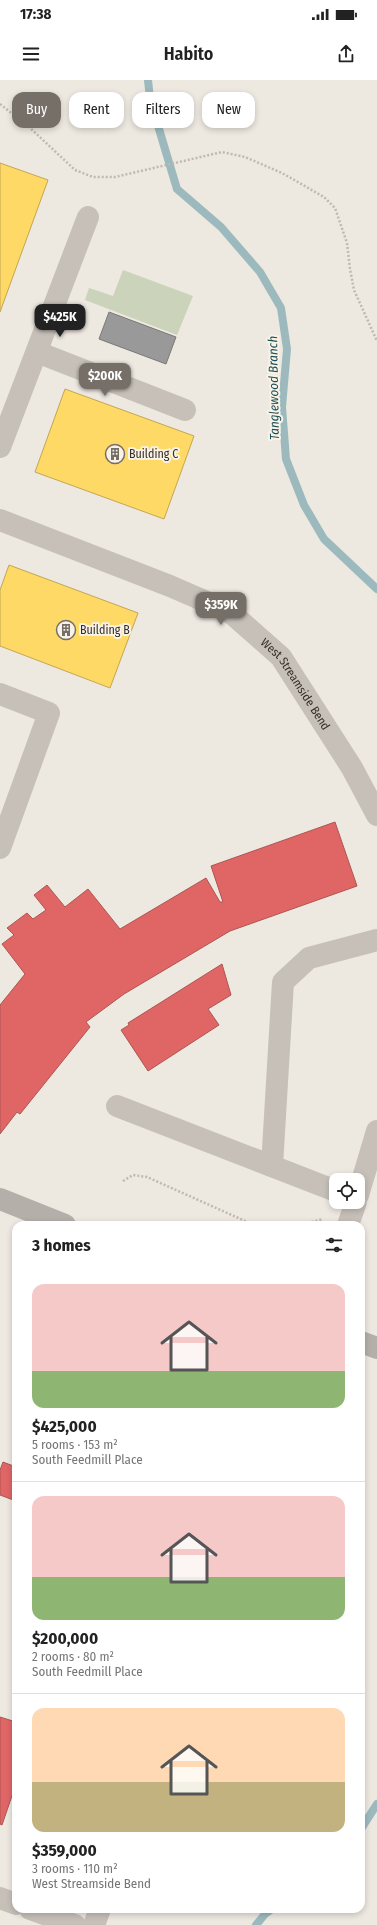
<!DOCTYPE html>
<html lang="en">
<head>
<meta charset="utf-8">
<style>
  :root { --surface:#fff; --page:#f6f6f6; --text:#222; --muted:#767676; --line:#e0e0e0; --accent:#766f68 }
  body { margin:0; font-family:"Fira Sans Condensed",sans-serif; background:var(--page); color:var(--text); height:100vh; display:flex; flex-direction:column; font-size:15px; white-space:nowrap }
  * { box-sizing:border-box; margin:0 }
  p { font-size:13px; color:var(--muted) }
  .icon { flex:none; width:22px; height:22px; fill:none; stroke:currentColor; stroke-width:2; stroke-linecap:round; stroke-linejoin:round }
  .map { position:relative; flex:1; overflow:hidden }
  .side { position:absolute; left:12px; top:1141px; width:353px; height:692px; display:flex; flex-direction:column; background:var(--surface); border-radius:12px; box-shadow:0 2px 6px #0003 }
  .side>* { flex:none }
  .top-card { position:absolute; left:12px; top:12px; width:353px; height:36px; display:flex; gap:8px }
  .buttons { position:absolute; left:329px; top:1093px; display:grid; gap:8px }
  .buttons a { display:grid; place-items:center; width:36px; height:36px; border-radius:8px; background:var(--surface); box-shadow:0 2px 6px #0003; font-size:20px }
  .price { position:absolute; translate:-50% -34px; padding:0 9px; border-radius:8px; background:var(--accent); color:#fff; font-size:13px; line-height:26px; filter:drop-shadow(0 1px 2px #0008) }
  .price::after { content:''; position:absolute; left:50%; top:24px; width:12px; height:9px; margin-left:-6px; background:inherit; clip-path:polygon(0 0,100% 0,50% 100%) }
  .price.on { background:#222; color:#fff }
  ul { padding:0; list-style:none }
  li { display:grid; align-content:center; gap:8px; height:212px; padding:0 20px }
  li+li { border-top:1px solid var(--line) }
  li span { display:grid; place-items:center; height:124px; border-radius:12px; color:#555 }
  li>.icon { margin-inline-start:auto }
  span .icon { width:72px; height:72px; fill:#fffc; stroke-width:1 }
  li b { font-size:17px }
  h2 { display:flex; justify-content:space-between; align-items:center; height:48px; padding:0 20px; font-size:17px }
  .pill { padding:0 14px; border-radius:12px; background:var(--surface); box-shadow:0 2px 6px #0003; font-size:14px; line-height:36px }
  .pill.on { background:var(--accent); color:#fff }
  .status { display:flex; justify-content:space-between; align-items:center; height:28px; padding:0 20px; background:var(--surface); direction:ltr }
  .status svg { height:11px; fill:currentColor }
  header { display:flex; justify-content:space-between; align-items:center; height:52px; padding:0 20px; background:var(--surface); font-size:18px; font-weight:600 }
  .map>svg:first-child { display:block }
  .green { fill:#cbd3ba }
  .homes { fill:#ffd966; stroke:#c3a653 }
  .shops { fill:#e06666; stroke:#ad5553 }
  .industry { fill:#999; stroke:#7b7977 }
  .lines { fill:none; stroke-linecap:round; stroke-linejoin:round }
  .stream { stroke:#9cbabe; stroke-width:8 }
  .path { stroke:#beb9b2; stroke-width:2.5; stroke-dasharray:2 2; stroke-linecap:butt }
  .minor { stroke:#c6c0b9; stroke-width:22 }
  .major { stroke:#b4afa9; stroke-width:22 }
  .labels { text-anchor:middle; stroke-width:4; stroke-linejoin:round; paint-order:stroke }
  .poi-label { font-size:12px; fill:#362e27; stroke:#f9f3e7; text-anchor:start }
  .street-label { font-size:12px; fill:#362e27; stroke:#f9f3e7 }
  .water-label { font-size:13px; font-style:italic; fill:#1d4e58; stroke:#f9f3e7 }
</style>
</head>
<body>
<div class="status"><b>17:38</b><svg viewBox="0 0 49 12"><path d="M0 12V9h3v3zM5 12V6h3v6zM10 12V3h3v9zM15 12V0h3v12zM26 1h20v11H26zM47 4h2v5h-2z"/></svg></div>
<header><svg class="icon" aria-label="menu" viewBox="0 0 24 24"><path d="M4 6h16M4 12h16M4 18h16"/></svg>Habito<svg class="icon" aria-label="share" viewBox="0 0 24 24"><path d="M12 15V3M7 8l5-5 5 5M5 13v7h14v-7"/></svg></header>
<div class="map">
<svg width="377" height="1845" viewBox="0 0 377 1845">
  <rect width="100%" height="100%" fill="#ede8e0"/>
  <!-- green -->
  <polygon class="green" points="123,190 193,216 177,255 85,220 89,208 113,216"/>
  <!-- homes -->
  <g class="homes">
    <polygon points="0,83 48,100 0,232"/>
    <polygon points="65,309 194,356 164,439 35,392"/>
    <polygon points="9,485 138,533 110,608 0,566 0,510"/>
  </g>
  <!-- shops -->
  <g class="shops">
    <polygon points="335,742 357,806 230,851 124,914 86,942 90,947 20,1034 17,1032 0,1054 0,925 25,894 2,864 14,855 7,848 27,833 33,839 46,830 34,815 47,805 65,827 88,809 120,849 206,798 220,822 223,822 211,786"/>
    <polygon points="222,884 231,915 208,929 219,945 148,991 121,950 129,945 128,943"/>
    <polygon points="3,1382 16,1387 16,1421 0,1415 0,1390"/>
    <polygon points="0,1637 16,1642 16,1704 2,1745 0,1744"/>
  </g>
  <!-- industry -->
  <polygon class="industry" points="109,232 176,257 166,284 99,259"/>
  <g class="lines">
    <!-- stream -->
    <g class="stream">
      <polyline points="148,0 150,19 177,109 221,147 260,192 281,228 287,269 282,327 286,379 304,425 324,459 377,509"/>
      <polyline points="361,1749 377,1724"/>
      <polyline points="256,1845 265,1834 272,1829"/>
    </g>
    <!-- path -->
    <g class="path">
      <polyline points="0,24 28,46 75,90 93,97 115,97 222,72 245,77 282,93 324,117 335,128 347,163 350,189 354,210 377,261"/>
      <polyline points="123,1101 133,1095 147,1097 254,1145"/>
      <polyline points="300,1145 323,1139"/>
    </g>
    <!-- minor -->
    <g class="minor">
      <polyline points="37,272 185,330"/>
      <polyline points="0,367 88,137"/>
      <path id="s1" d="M0,440L170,506L230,532L281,577L352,688L377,735"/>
      <polyline points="0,614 49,633 0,768"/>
      <polyline points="117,1026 336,1111"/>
      <polyline points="272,1086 283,902 309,878 377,860"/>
      <polyline points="358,1115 377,1051"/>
      <polyline points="348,1145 356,1122"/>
      <polyline points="0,1818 16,1824"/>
      <polyline points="30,1829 75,1845"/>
      <polyline points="94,1845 100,1829"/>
    </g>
    <!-- major -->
    <g class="major">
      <polyline points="0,1119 65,1145"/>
      <polyline points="361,1262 377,1268"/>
    </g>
  </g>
  <!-- icons -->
  <defs>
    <g id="building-ring" transform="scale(1)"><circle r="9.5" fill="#f9f3e7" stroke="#766f68" stroke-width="1.5"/><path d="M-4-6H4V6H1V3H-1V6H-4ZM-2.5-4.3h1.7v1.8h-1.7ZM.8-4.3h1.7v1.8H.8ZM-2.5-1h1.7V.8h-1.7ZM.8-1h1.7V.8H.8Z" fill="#766f68"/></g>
  </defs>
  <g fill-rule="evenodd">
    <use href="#building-ring" x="115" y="374"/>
    <use href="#building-ring" x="66" y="550"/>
  </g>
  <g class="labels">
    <!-- poi labels -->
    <g class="poi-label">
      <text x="129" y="378">Building C</text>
      <text x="80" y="554">Building B</text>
    </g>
    <!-- street labels -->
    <g class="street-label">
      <text dy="4" stroke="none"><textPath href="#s1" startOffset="346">West Streamside Bend</textPath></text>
    </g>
    <!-- water labels -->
    <g class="water-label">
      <text transform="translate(273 308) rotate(-91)" y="5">Tanglewood Branch</text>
    </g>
  </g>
</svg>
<div class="buttons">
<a><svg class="icon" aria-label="locate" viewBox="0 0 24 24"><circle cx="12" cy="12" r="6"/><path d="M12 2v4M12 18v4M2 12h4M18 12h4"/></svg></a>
</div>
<b class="price on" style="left:60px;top:258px">$425K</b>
<b class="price" style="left:105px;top:317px">$200K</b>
<b class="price" style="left:221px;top:546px">$359K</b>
<div class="top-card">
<a class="pill on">Buy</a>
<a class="pill">Rent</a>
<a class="pill">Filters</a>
<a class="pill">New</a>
</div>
<section class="side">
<h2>3 homes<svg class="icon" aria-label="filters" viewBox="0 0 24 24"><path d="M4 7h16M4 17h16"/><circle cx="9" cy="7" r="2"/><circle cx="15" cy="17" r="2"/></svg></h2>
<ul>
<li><span style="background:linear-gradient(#f6c9c9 70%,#8fb573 0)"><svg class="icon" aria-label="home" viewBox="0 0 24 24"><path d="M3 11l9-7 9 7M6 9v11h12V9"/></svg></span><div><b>$425,000</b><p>5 rooms · 153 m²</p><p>South Feedmill Place</p></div></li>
<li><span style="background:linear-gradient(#f6c9c9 65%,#8fb573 0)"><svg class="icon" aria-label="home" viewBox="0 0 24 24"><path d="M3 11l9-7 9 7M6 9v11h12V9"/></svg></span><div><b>$200,000</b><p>2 rooms · 80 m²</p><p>South Feedmill Place</p></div></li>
<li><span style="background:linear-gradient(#ffd9b3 60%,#c2b280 0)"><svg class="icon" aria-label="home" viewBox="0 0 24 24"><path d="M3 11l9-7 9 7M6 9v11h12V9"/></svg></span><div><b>$359,000</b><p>3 rooms · 110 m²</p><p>West Streamside Bend</p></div></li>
</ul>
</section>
</div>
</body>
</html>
